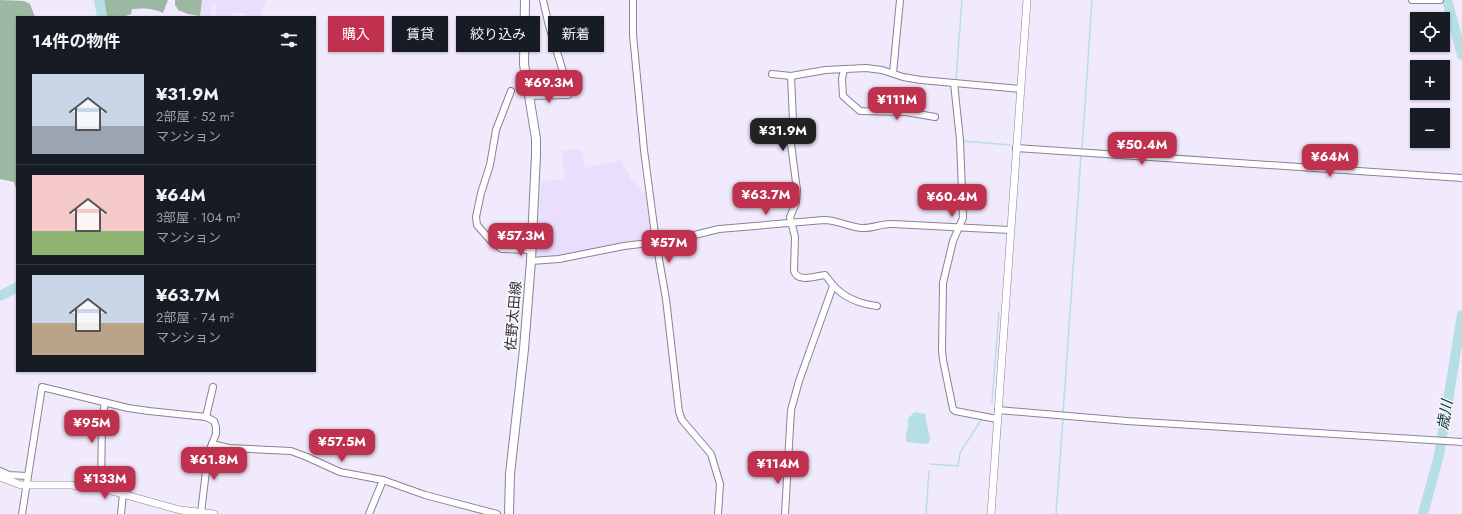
<!DOCTYPE html>
<html lang="ja">
<head>
<meta charset="utf-8">
<style>
  :root { --surface:#171b24; --page:#20242c; --text:#f1f3f6; --muted:#9ea1a6; --line:#363941; --accent:#c0304f }
  body { margin:0; font-family:Jost,"Noto Sans JP",sans-serif; background:var(--page); color:var(--text); height:100vh; display:flex; flex-direction:column; font-size:15px; white-space:nowrap }
  * { box-sizing:border-box; margin:0 }
  p { font-size:13px; color:var(--muted) }
  .icon { flex:none; width:22px; height:22px; fill:none; stroke:currentColor; stroke-width:2; stroke-linecap:round; stroke-linejoin:round }
  .map { position:relative; flex:1; overflow:hidden }
  .drawer { position:absolute; left:16px; top:16px; width:300px; height:356px; display:flex; flex-direction:column; background:var(--surface); border-radius:0px; box-shadow:0 1px 3px #0004 }
  .drawer>* { flex:none }
  .guide { position:absolute; left:328px; top:16px; width:380px; height:36px; display:flex; gap:8px }
  .controls { position:absolute; left:1410px; top:12px; display:grid; gap:8px }
  .controls a { display:grid; place-items:center; width:40px; height:40px; border-radius:0px; background:var(--surface); box-shadow:0 1px 3px #0004; font-size:20px }
  .price { position:absolute; translate:-50% -34px; padding:0 9px; border-radius:8px; background:var(--accent); color:#fff; font-size:13px; line-height:26px; filter:drop-shadow(0 1px 2px #0008) }
  .price::after { content:''; position:absolute; left:50%; top:24px; width:12px; height:9px; margin-left:-6px; background:inherit; clip-path:polygon(0 0,100% 0,50% 100%) }
  .price.current { background:#222; color:#fff }
  ul { padding:0; list-style:none }
  li { display:flex; align-items:center; gap:12px; height:100px; padding:0 16px }
  li+li { border-top:1px solid var(--line) }
  li span { display:grid; place-items:center; flex:none; width:112px; height:80px; border-radius:0px; color:#555 }
  li>.icon { margin-inline-start:auto }
  span .icon { width:48px; height:48px; fill:#fffc; stroke-width:1 }
  li b { font-size:17px }
  h2 { display:flex; justify-content:space-between; align-items:center; height:48px; padding:0 16px; font-size:17px }
  .chip { padding:0 14px; border-radius:0px; background:var(--surface); box-shadow:0 1px 3px #0004; font-size:14px; line-height:36px }
  .chip.current { background:var(--accent); color:#fff }
  .map>svg:first-child { display:block }
  .built { fill:#e9dffc }
  .forest { fill:#9cb8a2 }
  .water { fill:#b6dfe5 }
  .lines { fill:none; stroke-linecap:round; stroke-linejoin:round }
  .stream { stroke:#b6dfe5; stroke-width:1.5 }
  .river { stroke:#b6dfe5; stroke-width:10 }
  .minor-casing { stroke:#8a819b; stroke-width:8 }
  .tertiary-casing { stroke:#8a819b; stroke-width:8 }
  .secondary-casing { stroke:#8a819b; stroke-width:10 }
  .minor { stroke:#fff; stroke-width:6 }
  .tertiary { stroke:#fff; stroke-width:7 }
  .secondary { stroke:#fff; stroke-width:8 }
  .labels { text-anchor:middle; stroke-width:3; stroke-linejoin:round; paint-order:stroke }
  .street-label { font-size:14px; fill:#312d38; stroke:#fbfbfb }
  .water-label { font-size:15px; font-style:italic; fill:#073035; stroke:#fbfbfb }
</style>
</head>
<body>
<div class="map">
<svg width="1462" height="514" viewBox="0 0 1462 514">
  <rect width="100%" height="100%" fill="#f0eafc"/>
  <!-- built -->
  <g class="built">
    <polygon points="202,0 266,0 260,17 251,17 246,16 246,14 233,12 231,17 215,17 217,5 212,4 210,16 200,16"/>
    <polygon points="581,149 585,168 621,160 631,179 646,195 653,238 651,241 555,257 536,258 541,181 565,179 562,151"/>
  </g>
  <!-- forest -->
  <g class="forest">
    <polygon points="0,0 24,1 30,4 35,17 17,17 17,192 14,182 0,179"/>
    <path d="M104,0H168L163,13C152,8 144,8 132,9L131,14L123,17H107Z"/>
    <polygon points="175,0 202,0 200,16 188,14 178,10 176,6 175,6"/>
  </g>
  <!-- water -->
  <path class="water" d="M915,412L925,414L930,439L929,443L925,444L907,442C904,436 908,431 908,425C908,423 908,420 908,418Z"/>
  <g class="lines">
    <!-- stream -->
    <g class="stream">
      <polyline points="956,80 962,0"/>
      <polyline points="963,138 963,141 1010,145"/>
      <polyline points="1075,149 1142,153"/>
      <polyline points="1082,149 1092,0"/>
      <polyline points="1146,153 1206,157"/>
      <polyline points="992,402 999,312"/>
      <polyline points="1063,413 1081,156"/>
      <polyline points="930,464 958,466 960,453 981,420"/>
      <polyline points="926,514 929,471"/>
      <polyline points="1056,514 1063,420"/>
    </g>
    <!-- river -->
    <g class="river">
      <polyline points="99,0 102,17"/>
      <polyline points="1447,0 1462,55"/>
      <polyline points="0,296 17,287"/>
      <polyline points="1423,514 1439,455 1462,315"/>
    </g>
    <!-- minor casing -->
    <g class="minor-casing">
      <g id="minor">
        <polyline points="633,0 633,35 644,150 656,242 666,299 679,412 682,420 711,454 720,484 718,514"/>
        <polyline points="1412,0 1440,0"/>
        <polyline points="844,69 842,79 843,96 860,111 906,112 935,117"/>
        <polyline points="893,73 900,0"/>
        <polyline points="772,74 791,76 825,70 866,68 882,70 903,77 921,80 1020,89"/>
        <path d="M791,76L793,120L791,144L797,190L796,203L790,217L795,237L794,271C798,283 815,276 825,275C828,278 830,282 833,285C844,298 861,304 877,306"/>
        <polyline points="954,83 960,140 963,218 953,241 943,283 942,350 943,360 953,409 955,411 997,419"/>
        <polyline points="511,91 496,130 490,165 481,193 476,217 477,225 492,242 502,249 531,250"/>
        <polyline points="529,96 568,95 568,88 549,26 543,0"/>
        <polyline points="1016,148 1462,178"/>
        <path d="M531,261L559,259L624,246L674,240L719,229L824,220C837,220 849,227 861,228C872,229 882,223 893,224L1010,230"/>
        <polyline points="998,410 1127,421 1462,442"/>
        <polyline points="206,417 213,387"/>
        <polyline points="212,444 229,448 291,451 307,457 340,472 383,480 425,495 497,514"/>
        <polyline points="0,471 9,475 27,476"/>
        <polyline points="101,488 102,421 105,402"/>
        <polyline points="22,514 42,387 128,408 149,411 206,417 214,421 216,427 216,434 208,454 201,513"/>
        <polyline points="121,514 123,494"/>
        <polyline points="369,514 383,480"/>
        <polyline points="785,514 791,410 799,381 833,286"/>
      </g>
    </g>
    <!-- tertiary casing -->
    <g class="tertiary-casing">
      <g id="tertiary">
        <polyline points="0,477 21,485 70,485 101,488 180,510 214,514"/>
        <polyline points="991,514 1027,0"/>
      </g>
    </g>
    <!-- secondary casing -->
    <g class="secondary-casing">
      <polyline id="secondary" points="509,514 510,474 524,349 531,261 536,155 536,139 524,64 525,0"/>
    </g>
    <!-- minor -->
    <use href="#minor" class="minor"/>
    <!-- tertiary -->
    <use href="#tertiary" class="tertiary"/>
    <!-- secondary -->
    <use href="#secondary" class="secondary"/>
  </g>
  <g class="labels">
    <!-- street labels -->
    <g class="street-label">
      <text transform="translate(513 316) rotate(-85)" y="5">佐野太田線</text>
    </g>
    <!-- water labels -->
    <g class="water-label">
      <text transform="translate(1445 415) rotate(-81)" y="5">歳川</text>
    </g>
  </g>
</svg>
<div class="controls">
<a><svg class="icon" aria-label="locate" viewBox="0 0 24 24"><circle cx="12" cy="12" r="6"/><path d="M12 2v4M12 18v4M2 12h4M18 12h4"/></svg></a>
<a>+</a>
<a>−</a>
</div>
<b class="price" style="left:549px;top:104px">¥69.3M</b>
<b class="price" style="left:897px;top:121px">¥111M</b>
<b class="price current" style="left:783px;top:152px">¥31.9M</b>
<b class="price" style="left:1142px;top:166px">¥50.4M</b>
<b class="price" style="left:1330px;top:178px">¥64M</b>
<b class="price" style="left:766px;top:216px">¥63.7M</b>
<b class="price" style="left:952px;top:218px">¥60.4M</b>
<b class="price" style="left:521px;top:257px">¥57.3M</b>
<b class="price" style="left:669px;top:264px">¥57M</b>
<b class="price" style="left:92px;top:444px">¥95M</b>
<b class="price" style="left:342px;top:463px">¥57.5M</b>
<b class="price" style="left:214px;top:481px">¥61.8M</b>
<b class="price" style="left:778px;top:485px">¥114M</b>
<b class="price" style="left:105px;top:500px">¥133M</b>
<div class="guide">
<a class="chip current">購入</a>
<a class="chip">賃貸</a>
<a class="chip">絞り込み</a>
<a class="chip">新着</a>
</div>
<section class="drawer">
<h2>14件の物件<svg class="icon" aria-label="filters" viewBox="0 0 24 24"><path d="M4 7h16M4 17h16"/><circle cx="9" cy="7" r="2"/><circle cx="15" cy="17" r="2"/></svg></h2>
<ul>
<li><span style="background:linear-gradient(#c9d6e8 65%,#9aa5b1 0)"><svg class="icon" aria-label="home" viewBox="0 0 24 24"><path d="M3 11l9-7 9 7M6 9v11h12V9"/></svg></span><div><b>¥31.9M</b><p>2部屋 · 52 m²</p><p>マンション</p></div></li>
<li><span style="background:linear-gradient(#f6c9c9 70%,#8fb573 0)"><svg class="icon" aria-label="home" viewBox="0 0 24 24"><path d="M3 11l9-7 9 7M6 9v11h12V9"/></svg></span><div><b>¥64M</b><p>3部屋 · 104 m²</p><p>マンション</p></div></li>
<li><span style="background:linear-gradient(#c9d6e8 60%,#b9a48a 0)"><svg class="icon" aria-label="home" viewBox="0 0 24 24"><path d="M3 11l9-7 9 7M6 9v11h12V9"/></svg></span><div><b>¥63.7M</b><p>2部屋 · 74 m²</p><p>マンション</p></div></li>
</ul>
</section>
</div>
</body>
</html>
